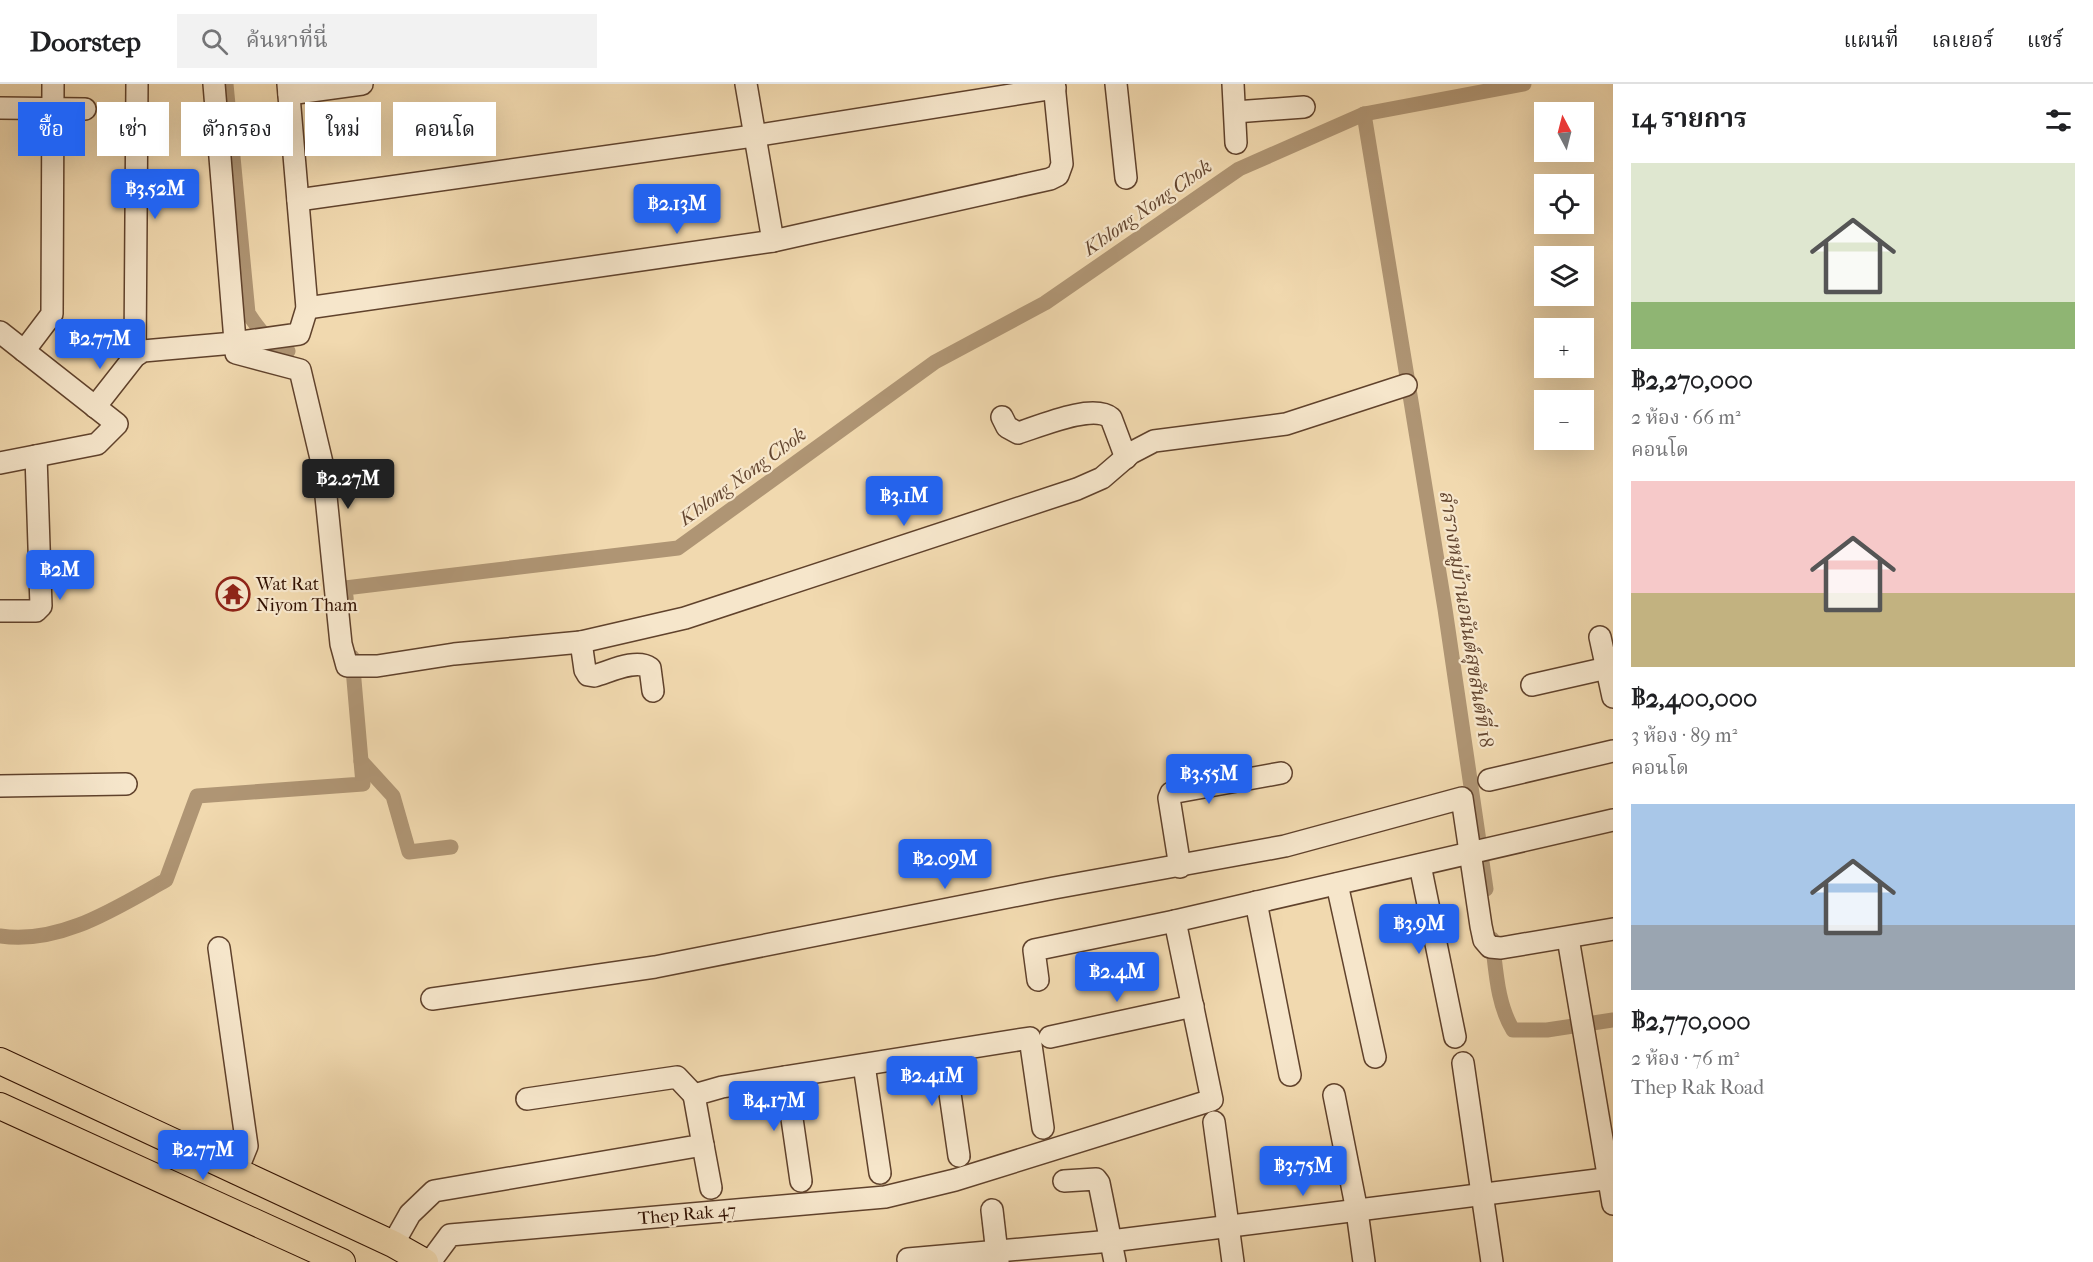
<!DOCTYPE html>
<html lang="th">
<head>
<meta charset="utf-8">
<style>
  :root { --surface:#fff; --page:#f2f2f2; --text:#202124; --muted:#757577; --line:#e0e0e0; --accent:#2563eb }
  body { margin:0; font-family:"IM FELL French Canon","Noto Serif Thai",serif; background:var(--page); color:var(--text); height:100vh; display:flex; flex-direction:column; font-size:22px; white-space:nowrap }
  * { box-sizing:border-box; margin:0 }
  p { font-size:20px; color:var(--muted) }
  .icon { flex:none; width:33px; height:33px; fill:none; stroke:currentColor; stroke-width:2; stroke-linecap:round; stroke-linejoin:round }
  .map { position:relative; flex:1; overflow:hidden }
  .drawer { display:flex; flex-direction:column; background:var(--surface); width:480px }
  .drawer>* { flex:none }
  .banner { position:absolute; left:18px; top:18px; width:570px; height:54px; display:flex; gap:12px }
  .needle { width:39px; rotate:353deg }
  .buttons { position:absolute; left:1534px; top:18px; display:grid; gap:12px }
  .buttons a { display:grid; place-items:center; width:60px; height:60px; border-radius:0px; background:var(--surface); box-shadow:0 6px 24px #0002; font-size:30px }
  .price { position:absolute; translate:-50% -51px; padding:0 14px; border-radius:6px; background:var(--accent); color:#fff; font-size:20px; line-height:39px; filter:drop-shadow(0 2px 3px #0008) }
  .price::after { content:''; position:absolute; left:50%; top:36px; width:18px; height:14px; margin-left:-9px; background:inherit; clip-path:polygon(0 0,100% 0,50% 100%) }
  .price.active { background:#222; color:#fff }
  ul { padding:0; list-style:none }
  li { display:grid; align-content:center; gap:12px; height:318px; padding:0 18px }
  li span { display:grid; place-items:center; height:186px; border-radius:0px; color:#555 }
  li>.icon { margin-inline-start:auto }
  span .icon { width:108px; height:108px; fill:#fffc; stroke-width:1 }
  li b { font-size:26px }
  h2 { display:flex; justify-content:space-between; align-items:center; height:72px; padding:0 18px; font-size:26px }
  .pill { padding:0 21px; border-radius:0px; background:var(--surface); box-shadow:0 6px 24px #0002; font-size:21px; line-height:54px }
  .pill.active { background:var(--accent); color:#fff }
  header { display:flex; align-items:center; gap:36px; box-sizing:border-box; height:84px; padding:0 30px; background:var(--surface); border-bottom:2px solid var(--line) }
  header strong { font-size:28px }
  nav { display:flex; gap:33px; margin-inline-start:auto; font-size:21px }
  .search { width:420px; height:54px; background:var(--page); display:flex; align-items:center; gap:15px; box-sizing:border-box; padding:0 21px; border-radius:0px; color:var(--muted); font-size:22px }
  main { display:flex; flex:1; min-height:0 }
  .map>svg:first-child { display:block }
  .lines { fill:none; stroke-linecap:round; stroke-linejoin:round }
  .canal { stroke:#af9574; stroke-width:15 }
  .minor-casing { stroke:#60422c; stroke-width:24 }
  .major-casing { stroke:#301001; stroke-width:28 }
  .minor { stroke:#f6e6cb; stroke-width:21 }
  .major { stroke:#f1d9af; stroke-width:26 }
  .labels { text-anchor:middle; stroke-width:4.5; stroke-linejoin:round; paint-order:stroke }
  .poi-label { font-size:18px; fill:#301001; stroke:#f6e6cb; text-anchor:start }
  .street-label { font-size:18px; fill:#301001; stroke:#f6e6cb }
  .water-label { font-size:20px; font-style:italic; fill:#63452f; stroke:#f6e6cb }
</style>
</head>
<body>
<header>
<strong>Doorstep</strong>
<div class="search"><svg class="icon" aria-label="search" viewBox="0 0 24 24"><circle cx="10" cy="10" r="6"/><path d="M15 15l6 6"/></svg>ค้นหาที่นี่</div>
<nav><a>แผนที่</a><a>เลเยอร์</a><a>แชร์</a></nav>
</header>
<main>
<div class="map">
<svg width="1613" height="1178" viewBox="0 0 1613 1178">
  <rect width="100%" height="100%" fill="#f1d9af"/>
  <filter id="stains"><feTurbulence type="fractalNoise" baseFrequency=".00333" numOctaves="4"/><feColorMatrix values="0 0 0 0 .2 0 0 0 0 .09 0 0 0 0 .02 0 0 0 .5 -.17"/></filter>
  <radialGradient id="worn" r=".72"><stop offset=".6" stop-color="#630" stop-opacity="0"/><stop offset="1" stop-color="#630" stop-opacity=".3"/></radialGradient>
  <g class="lines">
    <!-- canal -->
    <g class="canal">
      <path d="M226,0L248,229C259,246 269,259 288,267"/>
      <polyline points="1364,30 1445,525 1486,805"/>
      <polyline points="347,522 345,504 678,464 935,278 1045,219 1239,85 1364,30 1524,0"/>
      <polyline points="361,677 393,712 409,768 451,763"/>
      <path d="M0,852C60,861 116,824 166,796L197,712L363,700L352,573"/>
      <path d="M1492,855C1496,886 1497,920 1513,946H1547L1613,936"/>
    </g>
    <!-- minor casing -->
    <g class="minor-casing">
      <g id="minor">
        <polyline points="214,0 236,269 300,286 323,383 341,560 347,582 377,582 454,570 581,558 685,534 1077,405 1102,394 1131,369 1154,357 1286,340 1406,301"/>
        <polyline points="746,0 773,157"/>
        <polyline points="1116,0 1126,94"/>
        <polyline points="1233,0 1236,59"/>
        <polyline points="289,10 362,0"/>
        <polyline points="0,24 85,25"/>
        <polyline points="1235,28 1304,23"/>
        <polyline points="298,116 753,52 1055,4"/>
        <polyline points="307,224 773,157 1050,95 1058,91 1062,80 1054,0"/>
        <polyline points="0,248 117,340 97,360 0,379"/>
        <polyline points="24,267 52,230 53,0"/>
        <polyline points="135,272 137,0"/>
        <polyline points="95,323 135,272 143,267 234,259 299,250 307,224 288,0"/>
        <path d="M1002,333L1007,343L1018,349C1040,342 1093,319 1111,334L1126,374"/>
        <polyline points="0,527 36,527 41,522 36,372"/>
        <polyline points="1600,553 1613,613"/>
        <path d="M581,558L585,586L588,591L594,592C609,588 636,574 650,584L653,607"/>
        <polyline points="1532,601 1607,584"/>
        <polyline points="1489,696 1613,667"/>
        <polyline points="0,702 126,700"/>
        <polyline points="1420,781 1455,953"/>
        <polyline points="1180,783 1169,714 1171,709 1281,689"/>
        <polyline points="1337,800 1375,973"/>
        <polyline points="1256,818 1290,991"/>
        <polyline points="1568,854 1613,1120"/>
        <polyline points="219,864 247,1062 236,1089"/>
        <polyline points="1038,896 1034,866 1175,837"/>
        <polyline points="432,915 655,883 1054,804 1285,762 1462,714 1481,842 1484,856 1490,863 1501,864 1613,845"/>
        <polyline points="1050,953 1193,922"/>
        <polyline points="944,968 959,1072"/>
        <polyline points="1463,979 1492,1178"/>
        <polyline points="864,981 880,1089"/>
        <polyline points="786,993 801,1097"/>
        <polyline points="1334,1011 1357,1127 1364,1178"/>
        <polyline points="527,1015 677,993 694,1011"/>
        <polyline points="1214,1038 1233,1178"/>
        <polyline points="703,1061 711,1104"/>
        <polyline points="1064,1097 1096,1095 1099,1099 1115,1178"/>
        <polyline points="992,1126 998,1178"/>
        <polyline points="393,1160 410,1130 434,1107 703,1061 694,1011 722,1003 1030,954 1043,1044"/>
        <polyline points="908,1175 1111,1157 1613,1094"/>
        <polyline points="430,1178 450,1151 885,1113 955,1096 1212,1016 1175,837 1613,736"/>
      </g>
    </g>
    <!-- major casing -->
    <g class="major-casing">
      <g id="major">
        <polyline points="0,977 393,1160 425,1178"/>
        <polyline points="0,1022 342,1178"/>
      </g>
    </g>
    <!-- minor -->
    <use href="#minor" class="minor"/>
    <!-- major -->
    <use href="#major" class="major"/>
  </g>
  <!-- icons -->
  <defs>
    <g id="temple-ring" transform="scale(1.725)"><circle r="9.5" fill="#f6e6cb" stroke="#8f2418" stroke-width="1.5"/><path d="M0-6L5-2H3V0L6.5 2.5H4V6H1.5V3h-3V6H-4V2.5H-6.5L-3 0V-2H-5Z" fill="#8f2418"/></g>
  </defs>
  <g fill-rule="evenodd">
    <use href="#temple-ring" x="233" y="510"/>
  </g>
  <g class="labels">
    <!-- poi labels -->
    <g class="poi-label">
      <text x="256" y="506">Wat Rat<tspan x="256" dy="21">Niyom Tham</tspan></text>
    </g>
    <!-- street labels -->
    <g class="street-label">
      <text transform="translate(687 1130) rotate(-5)" y="6">Thep Rak 47</text>
    </g>
    <!-- water labels -->
    <g class="water-label">
      <text transform="translate(1147 123) rotate(-35)" y="7">Khlong Nong Chok</text>
      <text transform="translate(742 392) rotate(-36)" y="7">Khlong Nong Chok</text>
      <text transform="translate(1467 535) rotate(81)" y="7">ลำรางหมู่บ้านอนันต์สุขสันต์ที่ 18</text>
    </g>
  </g>
  <rect width="100%" height="100%" filter="url(#stains)"/>
  <rect width="100%" height="100%" fill="url(#worn)"/>
</svg>
<div class="buttons">
<a><svg class="needle" viewBox="-14 -14 28 28"><path d="M0-13l5 13h-10z" fill="#e53935"/><path d="M0 13l5-13h-10z" fill="#757577"/></svg></a>
<a><svg class="icon" aria-label="locate" viewBox="0 0 24 24"><circle cx="12" cy="12" r="6"/><path d="M12 2v4M12 18v4M2 12h4M18 12h4"/></svg></a>
<a><svg class="icon" aria-label="layers" viewBox="0 0 24 24"><path d="M12 4l9 5-9 5-9-5zM3 14l9 5 9-5"/></svg></a>
<a>+</a>
<a>−</a>
</div>
<b class="price" style="left:155px;top:136px">฿3.52M</b>
<b class="price" style="left:677px;top:151px">฿2.13M</b>
<b class="price" style="left:100px;top:286px">฿2.77M</b>
<b class="price active" style="left:348px;top:426px">฿2.27M</b>
<b class="price" style="left:904px;top:443px">฿3.1M</b>
<b class="price" style="left:60px;top:517px">฿2M</b>
<b class="price" style="left:1209px;top:721px">฿3.55M</b>
<b class="price" style="left:945px;top:806px">฿2.09M</b>
<b class="price" style="left:1419px;top:871px">฿3.9M</b>
<b class="price" style="left:1117px;top:919px">฿2.4M</b>
<b class="price" style="left:932px;top:1023px">฿2.41M</b>
<b class="price" style="left:774px;top:1048px">฿4.17M</b>
<b class="price" style="left:203px;top:1097px">฿2.77M</b>
<b class="price" style="left:1303px;top:1113px">฿3.75M</b>
<div class="banner">
<a class="pill active">ซื้อ</a>
<a class="pill">เช่า</a>
<a class="pill">ตัวกรอง</a>
<a class="pill">ใหม่</a>
<a class="pill">คอนโด</a>
</div>
</div>
<section class="drawer">
<h2>14 รายการ<svg class="icon" aria-label="filters" viewBox="0 0 24 24"><path d="M4 7h16M4 17h16"/><circle cx="9" cy="7" r="2"/><circle cx="15" cy="17" r="2"/></svg></h2>
<ul>
<li><span style="background:linear-gradient(#dfe7d0 75%,#8fb573 0)"><svg class="icon" aria-label="home" viewBox="0 0 24 24"><path d="M3 11l9-7 9 7M6 9v11h12V9"/></svg></span><div><b>฿2,270,000</b><p>2 ห้อง · 66 m²</p><p>คอนโด</p></div></li>
<li><span style="background:linear-gradient(#f6c9c9 60%,#c2b280 0)"><svg class="icon" aria-label="home" viewBox="0 0 24 24"><path d="M3 11l9-7 9 7M6 9v11h12V9"/></svg></span><div><b>฿2,400,000</b><p>3 ห้อง · 89 m²</p><p>คอนโด</p></div></li>
<li><span style="background:linear-gradient(#a9c7e8 65%,#9aa5b1 0)"><svg class="icon" aria-label="home" viewBox="0 0 24 24"><path d="M3 11l9-7 9 7M6 9v11h12V9"/></svg></span><div><b>฿2,770,000</b><p>2 ห้อง · 76 m²</p><p>Thep Rak Road</p></div></li>
</ul>
</section>
</main>
</body>
</html>
